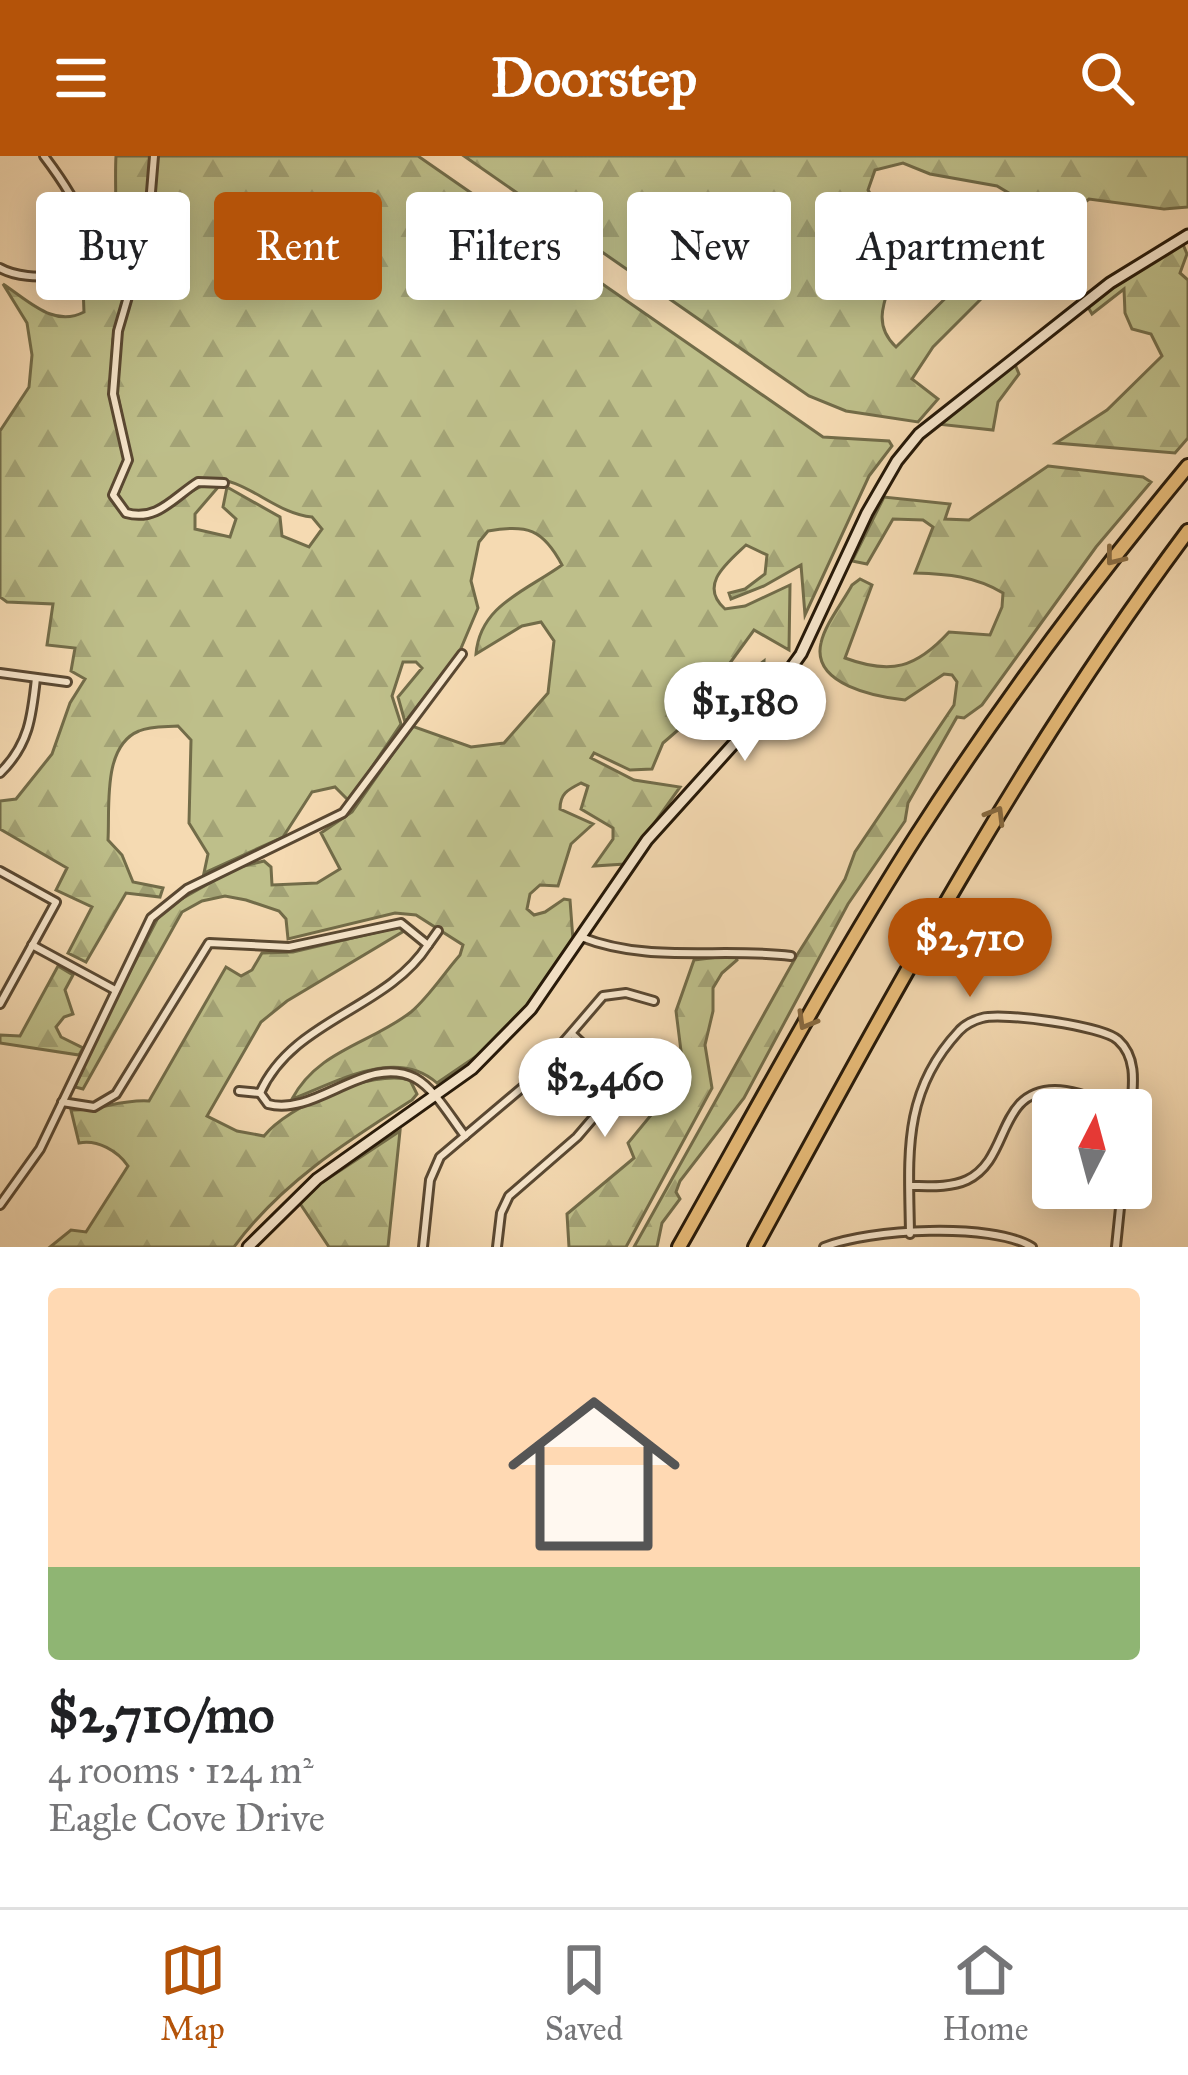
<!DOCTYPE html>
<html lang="en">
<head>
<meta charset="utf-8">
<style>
  :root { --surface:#fff; --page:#f2f2f2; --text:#202124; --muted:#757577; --line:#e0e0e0; --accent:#b45309 }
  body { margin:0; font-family:"IM FELL Great Primer",serif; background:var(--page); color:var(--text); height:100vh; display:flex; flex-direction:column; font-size:45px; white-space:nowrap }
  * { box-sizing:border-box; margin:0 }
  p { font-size:39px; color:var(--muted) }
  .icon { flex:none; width:66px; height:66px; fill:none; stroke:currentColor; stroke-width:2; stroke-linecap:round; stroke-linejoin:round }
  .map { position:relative; height:1091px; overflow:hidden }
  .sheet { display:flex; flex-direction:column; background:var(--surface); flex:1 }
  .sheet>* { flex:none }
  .top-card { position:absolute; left:36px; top:36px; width:1116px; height:108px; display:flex; gap:24px }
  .needle { width:78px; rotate:6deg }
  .tools { position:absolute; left:1032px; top:933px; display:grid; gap:24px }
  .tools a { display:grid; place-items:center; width:120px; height:120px; border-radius:12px; background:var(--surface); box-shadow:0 6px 30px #0003; font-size:60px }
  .price { position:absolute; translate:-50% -102px; padding:0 27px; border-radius:42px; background:#fff; color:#222; font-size:39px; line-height:78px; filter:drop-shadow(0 3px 6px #0008) }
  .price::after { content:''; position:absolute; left:50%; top:72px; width:36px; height:27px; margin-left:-18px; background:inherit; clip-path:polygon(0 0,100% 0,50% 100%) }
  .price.active { background:var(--accent); color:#fff }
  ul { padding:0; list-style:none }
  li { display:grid; align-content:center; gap:24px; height:636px; padding:0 48px }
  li+li { border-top:3px solid var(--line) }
  li span { display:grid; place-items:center; height:372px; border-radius:12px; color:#555 }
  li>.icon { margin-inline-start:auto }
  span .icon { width:216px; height:216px; fill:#fffc; stroke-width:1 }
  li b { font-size:51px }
  .pill { padding:0 42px; border-radius:12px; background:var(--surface); box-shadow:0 6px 30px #0003; font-size:42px; line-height:108px }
  .pill.active { background:var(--accent); color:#fff }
  header { display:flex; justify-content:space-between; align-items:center; height:156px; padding:0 48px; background:var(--accent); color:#fff; font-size:54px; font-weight:700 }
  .menu { display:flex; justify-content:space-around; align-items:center; height:168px; border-top:3px solid var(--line); background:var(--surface); font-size:33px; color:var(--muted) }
  .menu a { display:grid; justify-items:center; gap:6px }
  .menu .active { color:var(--accent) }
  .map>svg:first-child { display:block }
  .forest { fill:url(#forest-firs); stroke:#726c49; stroke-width:3 }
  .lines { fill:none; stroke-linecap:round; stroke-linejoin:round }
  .street-casing { stroke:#594832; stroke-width:12 }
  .secondary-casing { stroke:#251808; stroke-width:15 }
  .highway-casing { stroke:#251808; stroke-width:18 }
  .street { stroke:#f8e7cd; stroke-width:6 }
  .secondary { stroke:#f8e7cd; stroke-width:9 }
  .highway { stroke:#eabd79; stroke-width:12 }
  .oneway { stroke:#886a40 }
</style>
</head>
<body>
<header><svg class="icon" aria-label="menu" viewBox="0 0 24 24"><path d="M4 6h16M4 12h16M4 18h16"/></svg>Doorstep<svg class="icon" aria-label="search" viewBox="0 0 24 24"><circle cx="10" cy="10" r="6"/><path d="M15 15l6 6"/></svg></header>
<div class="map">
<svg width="1188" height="1091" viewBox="0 0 1188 1091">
  <defs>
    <pattern id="forest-firs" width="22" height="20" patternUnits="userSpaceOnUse" patternTransform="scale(3)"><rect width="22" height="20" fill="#bebf8a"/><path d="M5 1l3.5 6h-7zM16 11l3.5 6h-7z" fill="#a3a376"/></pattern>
  </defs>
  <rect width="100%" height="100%" fill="#f5dab2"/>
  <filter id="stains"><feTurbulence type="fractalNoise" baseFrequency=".00167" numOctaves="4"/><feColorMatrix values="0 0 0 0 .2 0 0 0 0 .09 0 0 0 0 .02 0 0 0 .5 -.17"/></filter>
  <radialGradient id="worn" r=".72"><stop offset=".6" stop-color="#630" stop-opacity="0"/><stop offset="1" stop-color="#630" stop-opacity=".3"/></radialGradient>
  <!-- forest -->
  <g class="forest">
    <path d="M116,0H152L142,87L113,183L110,238L125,303L111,344C144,392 179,330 214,327L219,330L195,358V373L230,381L236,363L223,351L227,331L280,361L282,380L309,391L322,373L312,361C274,358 244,319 206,323C172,326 154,383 116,344L131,304L115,226L119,183L147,89L157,0H418L823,281L889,285L892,290L869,320L805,459L801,409L764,430L731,443L729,437L745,433L765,418L767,399L746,389C727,407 698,429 725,453L745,450L790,429L789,494L754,474L719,522L721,528L730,532L764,505L763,528L741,561L708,548L663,587L652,613L630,614L594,597L591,602L634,624L680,631L625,708L594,710L613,683V672L581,653L588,630L581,627C567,634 560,638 560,653L593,668L571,688L558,730L540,729L530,738L527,753L534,759L545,756L564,743L570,744L573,784L526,852L487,893L437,927C396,890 335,927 292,943C318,894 370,888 411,856C429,841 444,817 460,799L463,789L416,759L395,757L288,783L286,763L279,755L246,744L225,740L202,745L182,756L83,933L75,931L91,890L162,754L236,712L264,705L271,711L272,729L317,727L340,713L321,677L352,656L412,570L471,591L504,587L548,537L554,485L541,466L522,470L476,498C480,449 526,435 562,409C543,373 527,368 488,375L479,386L471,425L478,452L459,497L405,566L398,541L422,512L416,506H403L392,540L401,568L349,645L335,631L312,636L283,681L204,717L208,698L189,667L191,584L178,570C166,571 150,570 139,575C102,590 110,652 108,684L122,699L133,726L163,732L160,741L126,737L86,806L68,797L92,751L56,734L67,712L0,673V645L16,643L52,598L70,547L85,523L71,515L75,492L47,489L53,448L7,446L0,441V275L29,231L32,199L27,167L3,128C29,145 54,172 84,156C83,131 80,105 107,94C120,61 114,36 116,0Z"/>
    <path d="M464,0H1188V51L1164,53L1089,43L1056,70L1036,53L997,30L930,18L903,7L875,14L868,34C876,48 894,68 897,84C904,123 861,158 896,191L974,114L995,107L1021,110L1028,123L987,137L933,191L912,223L938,243L918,266L846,255L809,240Z"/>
    <polygon points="1182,86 1187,98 1180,117 1188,124 1188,282 1175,297 1056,287 1107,254 1162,200 1151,178 1132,173 1125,157 1124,133 1092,158 1088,151 1113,129"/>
    <polygon points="1014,206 1019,218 998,246 993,274 937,268"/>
    <path d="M1048,310L1143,321L1151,326L1096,391L982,549L964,562L957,561L908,647L905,665L848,748L744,942L680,1025L676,1036L680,1043L662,1067L657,1091H634L797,799L845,723L855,696L954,549L957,526L952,519L944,518L905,544C877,541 811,529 821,487C825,468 843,446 852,429L860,423L872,429L845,502C891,519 916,512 949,476L990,479L1002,451L1003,437C975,420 947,418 915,417L933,371L923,364L893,363L867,408L852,405L884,341L950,348L945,363L969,364Z"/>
    <path d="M399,771L404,775L287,845L261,866L207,960L237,975L264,980C288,950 372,913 410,924L417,938L412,944C346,986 281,1027 234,1091H50L71,1074L86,1076L128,1010C118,995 97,983 79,987L71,954C99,955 120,943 149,945L226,811L241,820L252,814L262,797L293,796Z"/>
    <polygon points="735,799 737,804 722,817 713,832 713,855 705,889 712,932 626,1091 569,1091 567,1058 634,1002 628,987 684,919 676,855 694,804"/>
    <polygon points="58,810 73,819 65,834 73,858 64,861 56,871 61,881 83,892 79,899 0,887 0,879 20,880"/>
    <polygon points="400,975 388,1091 329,1091 297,1043"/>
  </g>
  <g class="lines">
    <!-- street casing -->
    <g class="street-casing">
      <g id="street">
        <path d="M154,0L148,72L118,175L113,238L128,304L113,339L126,357C157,366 174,341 198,326L224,327"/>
        <path d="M0,112C16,121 38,121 57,121C131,120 63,25 44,0"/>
        <polyline points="0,517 67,526"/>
        <path d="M0,617C29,589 32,560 36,522"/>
        <polyline points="0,715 56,746 0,848"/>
        <path d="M581,781C650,808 720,791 791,800"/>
        <polyline points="32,789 115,834"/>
        <polyline points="428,789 438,775"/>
        <path d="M260,937L268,948C316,961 367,897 415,922C435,933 451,962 465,980"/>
        <path d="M62,946L94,951L116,938L209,787L289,791L401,767L428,789C386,854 293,863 260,937L239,935"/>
        <path d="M910,1030C927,1030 950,1032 967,1024C1011,1003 996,935 1055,934C1078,934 1106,948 1129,954"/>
        <polyline points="0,1049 40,993 151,762 187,733 343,657 462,498"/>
        <path d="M910,1078C909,1001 901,937 959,875C964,869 974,864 982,862C1003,856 1103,870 1118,884C1138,902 1133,930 1131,954"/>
        <polyline points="423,1091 430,1024 440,1001 530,925 603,840 626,837 654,845"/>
        <polyline points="497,1091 501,1057 509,1040 577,981 607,946 610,927 605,909 573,879"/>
        <path d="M824,1091C869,1073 991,1066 1032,1091"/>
        <polyline points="1116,1091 1122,1032"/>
      </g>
    </g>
    <!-- secondary casing -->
    <g class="secondary-casing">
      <polyline id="secondary" points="248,1091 317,1023 472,913 531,853 647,684 748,572 801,498 867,357 897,305 919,278 1110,127 1188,79"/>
    </g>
    <!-- highway casing -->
    <g class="highway-casing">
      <g id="highway">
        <path d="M679,1091C757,953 832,812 917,679C1000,550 1090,428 1188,310"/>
        <path d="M755,1091C889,845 1020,600 1188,375"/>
      </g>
    </g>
    <!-- street -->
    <use href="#street" class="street"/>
    <!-- secondary -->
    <use href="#secondary" class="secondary"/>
    <!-- highway -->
    <use href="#highway" class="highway"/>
  </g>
  <!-- one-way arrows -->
  <defs><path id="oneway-chevron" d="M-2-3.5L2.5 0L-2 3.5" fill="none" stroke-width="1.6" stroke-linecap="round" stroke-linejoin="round" transform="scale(3)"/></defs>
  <g class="oneway">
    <use href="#oneway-chevron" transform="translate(1114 401) rotate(128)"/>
    <use href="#oneway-chevron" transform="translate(996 659) rotate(-59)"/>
    <use href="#oneway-chevron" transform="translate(806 865) rotate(120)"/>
  </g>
  <rect width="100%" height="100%" filter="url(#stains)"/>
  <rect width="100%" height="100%" fill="url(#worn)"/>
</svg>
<div class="tools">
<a><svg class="needle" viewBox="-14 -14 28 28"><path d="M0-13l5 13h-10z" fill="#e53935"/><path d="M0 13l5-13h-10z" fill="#757577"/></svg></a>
</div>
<b class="price" style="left:745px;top:608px">$1,180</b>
<b class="price active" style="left:970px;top:844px">$2,710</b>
<b class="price" style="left:605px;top:984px">$2,460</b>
<div class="top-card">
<a class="pill">Buy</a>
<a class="pill active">Rent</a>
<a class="pill">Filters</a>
<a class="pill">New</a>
<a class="pill">Apartment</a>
</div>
</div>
<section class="sheet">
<ul>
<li><span style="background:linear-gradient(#ffd9b3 75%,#8fb573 0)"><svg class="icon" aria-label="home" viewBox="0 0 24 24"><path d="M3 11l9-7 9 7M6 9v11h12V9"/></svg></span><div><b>$2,710/mo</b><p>4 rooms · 124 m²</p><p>Eagle Cove Drive</p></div></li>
</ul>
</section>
<nav class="menu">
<a class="active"><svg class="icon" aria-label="map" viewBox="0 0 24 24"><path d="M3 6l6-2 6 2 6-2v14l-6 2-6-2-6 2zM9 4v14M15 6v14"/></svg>Map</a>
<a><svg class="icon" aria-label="saved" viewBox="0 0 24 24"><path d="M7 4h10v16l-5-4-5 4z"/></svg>Saved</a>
<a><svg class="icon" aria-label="home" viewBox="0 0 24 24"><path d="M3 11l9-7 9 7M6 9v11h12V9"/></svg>Home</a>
</nav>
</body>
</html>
